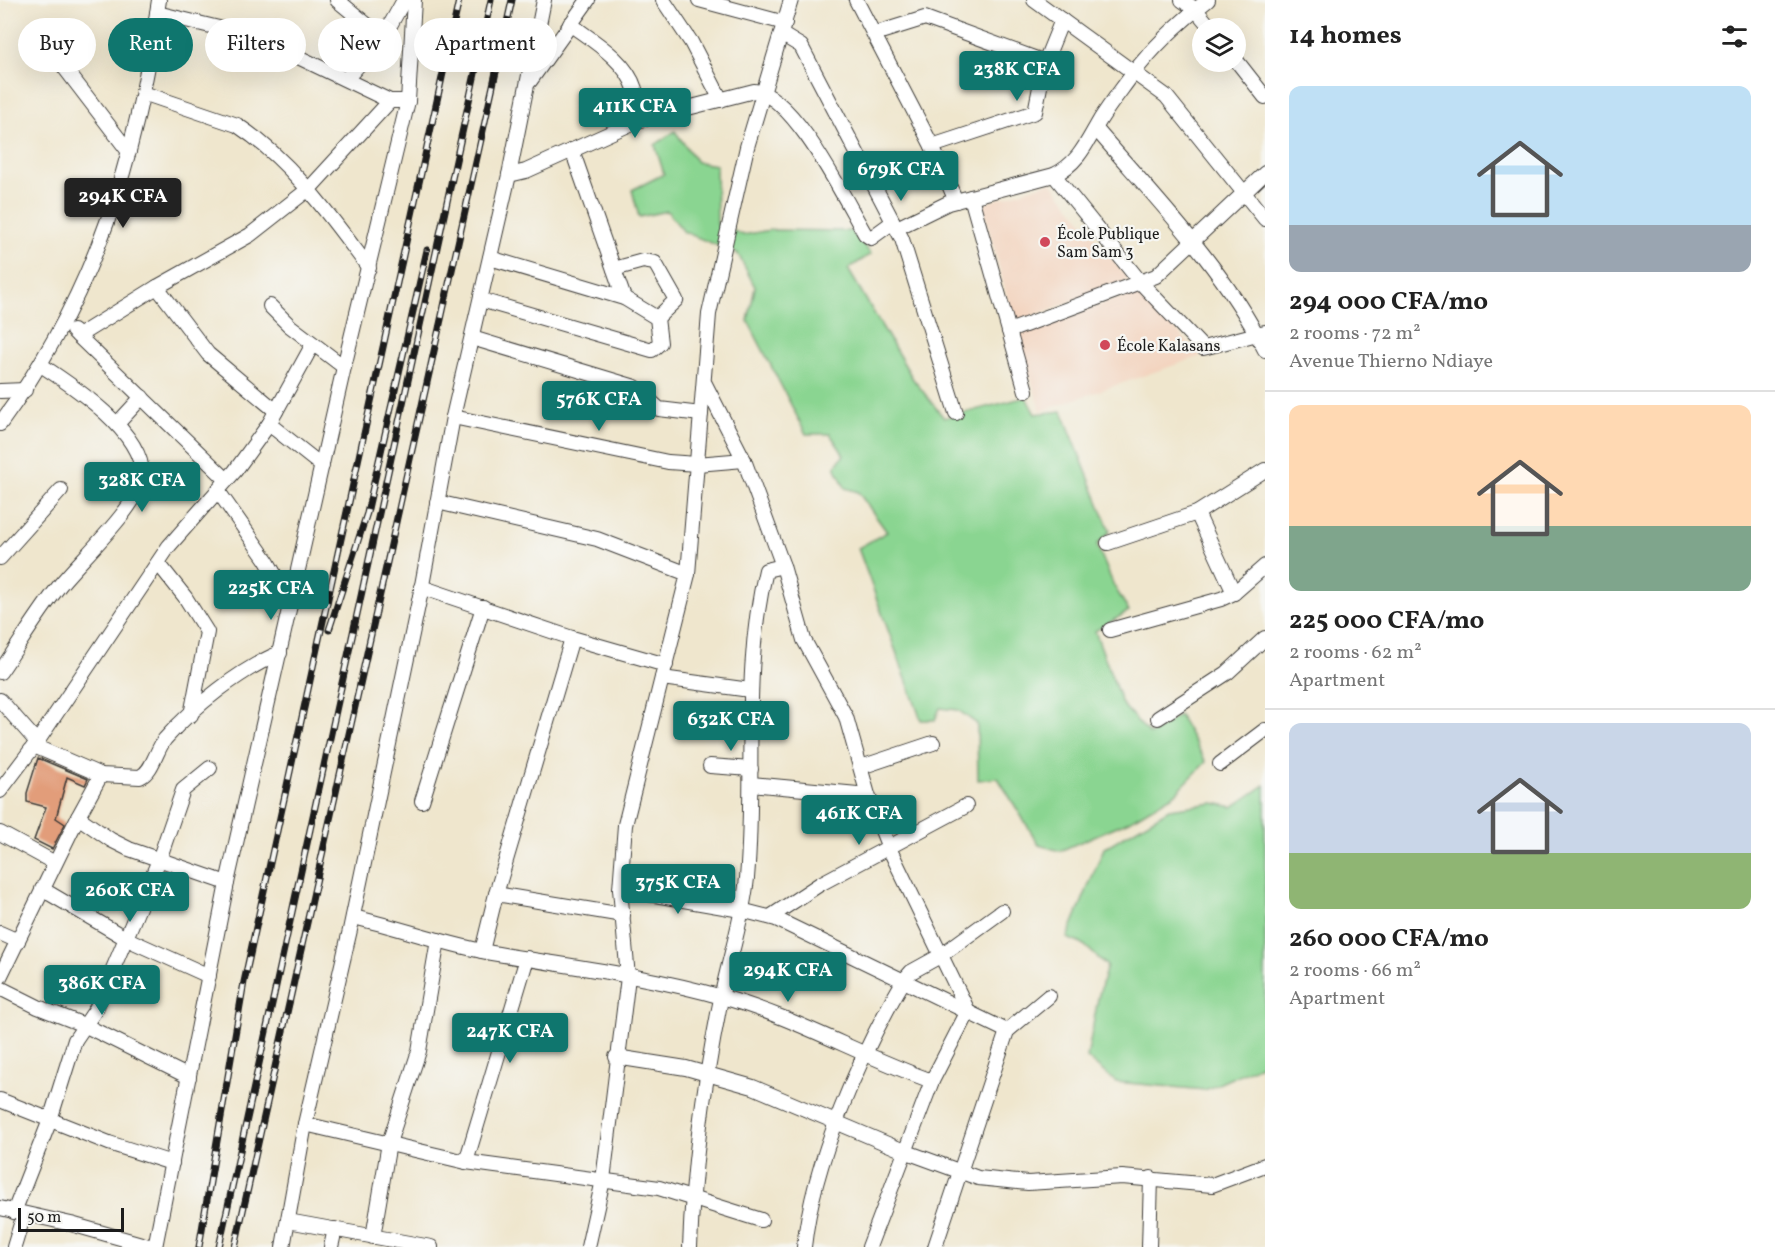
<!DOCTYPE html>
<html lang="en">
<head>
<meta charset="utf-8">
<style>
  :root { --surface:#fff; --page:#f2f2f2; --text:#222; --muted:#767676; --line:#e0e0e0; --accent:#0f766e }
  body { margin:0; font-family:Vollkorn,serif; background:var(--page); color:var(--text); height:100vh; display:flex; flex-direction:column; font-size:22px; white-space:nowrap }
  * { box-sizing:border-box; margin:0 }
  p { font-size:20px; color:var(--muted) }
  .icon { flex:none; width:33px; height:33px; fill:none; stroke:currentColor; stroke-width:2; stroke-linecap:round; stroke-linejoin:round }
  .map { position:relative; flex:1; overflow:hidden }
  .sheet { display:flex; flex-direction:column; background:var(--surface); width:510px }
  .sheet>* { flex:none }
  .guide { position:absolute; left:18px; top:18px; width:570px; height:54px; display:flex; gap:12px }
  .controls { position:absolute; left:1192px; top:18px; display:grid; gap:12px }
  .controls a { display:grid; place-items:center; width:54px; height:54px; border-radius:50%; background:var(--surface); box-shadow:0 6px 24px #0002; font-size:30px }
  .scale { position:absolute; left:18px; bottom:15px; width:106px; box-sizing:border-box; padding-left:6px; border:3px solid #1c1c1c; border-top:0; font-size:16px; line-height:21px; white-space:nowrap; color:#1c1c1c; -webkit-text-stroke:4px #f6f6f2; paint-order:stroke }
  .price { position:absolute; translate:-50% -51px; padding:0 14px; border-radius:6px; background:var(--accent); color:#fff; font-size:20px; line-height:39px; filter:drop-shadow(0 2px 3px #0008) }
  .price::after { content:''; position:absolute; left:50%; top:36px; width:18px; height:14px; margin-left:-9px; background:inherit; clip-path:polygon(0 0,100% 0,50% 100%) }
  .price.active { background:#222; color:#fff }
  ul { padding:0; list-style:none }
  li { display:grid; align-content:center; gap:12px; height:318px; padding:0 24px }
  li+li { border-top:2px solid var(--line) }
  li span { display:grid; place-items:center; height:186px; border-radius:12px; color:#555 }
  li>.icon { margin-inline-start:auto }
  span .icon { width:108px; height:108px; fill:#fffc; stroke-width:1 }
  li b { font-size:26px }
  h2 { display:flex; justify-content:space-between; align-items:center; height:72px; padding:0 24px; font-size:26px }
  .chip { padding:0 21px; border-radius:27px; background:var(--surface); box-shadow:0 6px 24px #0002; font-size:21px; line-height:54px }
  .chip.active { background:var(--accent); color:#fff }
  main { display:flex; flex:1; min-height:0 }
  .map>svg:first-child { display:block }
  .built { fill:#f3d4bf }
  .green { fill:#8ad591; stroke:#537856; stroke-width:1.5 }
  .building { fill:#e29d7a }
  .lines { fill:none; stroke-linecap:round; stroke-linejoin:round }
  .street-casing { stroke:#3c3a37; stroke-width:16 }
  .street { stroke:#fff; stroke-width:14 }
  .rail-casing { stroke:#1c1c1c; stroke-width:7 }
  .rail { stroke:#f6f6f2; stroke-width:4.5; stroke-dasharray:14; stroke-linecap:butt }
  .poi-dot { fill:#d1495b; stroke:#f6f6f2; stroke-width:2 }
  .labels { text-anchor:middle; stroke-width:4.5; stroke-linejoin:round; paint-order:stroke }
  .poi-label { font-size:16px; fill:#1c1c1c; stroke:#f6f6f2; text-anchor:start }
</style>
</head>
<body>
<main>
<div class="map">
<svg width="1265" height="1247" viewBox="0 0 1265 1247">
  <rect width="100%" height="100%" fill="#f6f6f2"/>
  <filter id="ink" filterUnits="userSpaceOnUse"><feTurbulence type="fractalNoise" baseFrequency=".0167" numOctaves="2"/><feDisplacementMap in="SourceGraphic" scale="12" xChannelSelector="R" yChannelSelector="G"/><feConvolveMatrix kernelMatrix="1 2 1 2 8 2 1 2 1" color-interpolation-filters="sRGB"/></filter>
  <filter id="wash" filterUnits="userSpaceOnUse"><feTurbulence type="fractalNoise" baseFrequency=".008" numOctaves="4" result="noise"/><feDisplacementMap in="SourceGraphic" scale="24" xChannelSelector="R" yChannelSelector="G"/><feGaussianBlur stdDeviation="1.35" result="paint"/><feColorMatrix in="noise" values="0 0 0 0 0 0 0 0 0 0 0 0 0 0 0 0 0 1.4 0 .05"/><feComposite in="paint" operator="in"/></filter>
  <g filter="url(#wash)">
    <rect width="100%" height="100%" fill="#efe6cd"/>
    <!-- built -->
    <g class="built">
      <polygon points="1051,182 1129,280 1014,323 982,204"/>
      <polygon points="1139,291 1201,356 1041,411 1017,334"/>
    </g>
    <!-- green -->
    <g class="green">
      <polygon points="675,131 697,162 716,165 717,224 743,235 770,230 852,231 871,254 848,269 913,379 944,418 1026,397 1035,414 1062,411 1110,531 1097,545 1114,586 1129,611 1095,631 1122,704 1150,735 1179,715 1206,762 1175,794 1131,820 1060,851 1039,845 998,778 978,780 977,724 958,710 940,708 935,720 921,720 858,548 887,532 858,492 845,488 835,466 844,455 830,434 806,434 748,321 755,287 738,254 684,232 667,211 639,217 632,190 664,174 655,145"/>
      <polygon points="1265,785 1265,1063 1205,1090 1116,1082 1087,1058 1098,998 1107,966 1084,945 1067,938 1104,848 1169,809 1214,803 1233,807"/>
    </g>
    <g id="blocks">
      <!-- building -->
      <polygon class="building" points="38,758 88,779 85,785 67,777 56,818 65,824 52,849 34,840 46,807 27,802 27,793"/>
    </g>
  </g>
  <g filter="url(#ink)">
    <use href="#blocks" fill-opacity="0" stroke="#3c3a37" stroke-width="1.5"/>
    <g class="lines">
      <!-- street casing -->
      <g class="street-casing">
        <g id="street">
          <polyline points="337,0 383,38"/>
          <polyline points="663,0 691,42 721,100"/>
          <polyline points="699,0 785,23"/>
          <polyline points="856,0 932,146 956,201"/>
          <polyline points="1034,0 1166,96 1265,219"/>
          <polyline points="1182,0 1196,10 1211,28"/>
          <polyline points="157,13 227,30 271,44 390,101"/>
          <path d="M570,24C593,41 626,60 635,89C639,98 637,111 637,121"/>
          <polyline points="781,34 801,46 902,239 956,413"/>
          <polyline points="874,34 925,18 1045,62"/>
          <polyline points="41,37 129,152"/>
          <polyline points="1236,60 1265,97"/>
          <polyline points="346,79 383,38 404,0"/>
          <polyline points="530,81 588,0"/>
          <path d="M143,93L237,125C292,161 330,216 369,268"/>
          <path d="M1096,129C1156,199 1223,267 1265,350"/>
          <polyline points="932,146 1035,112 1045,62 1062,20"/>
          <polyline points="572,150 624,298"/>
          <path d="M509,175L526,171L637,121L754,91C794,94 845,200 865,234L871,238L893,222"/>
          <polyline points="1054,175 1142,284 1203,348 1265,332"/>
          <polyline points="971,197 1026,391"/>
          <path d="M897,228L948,203L1054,175C1079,163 1087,142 1100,120C1110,104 1122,89 1132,75C1153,47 1181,21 1208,0"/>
          <polyline points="614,269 643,261 655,263 676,300 657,318"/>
          <polyline points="157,287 208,354 276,411"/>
          <polyline points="481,300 652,350 660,343 657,318 624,298 490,258"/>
          <polyline points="270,306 290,326 344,367"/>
          <polyline points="73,331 227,480"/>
          <polyline points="1009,331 1156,276 1265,173"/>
          <polyline points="78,336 157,287 250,235 310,188 390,101 408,101"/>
          <polyline points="472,338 635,387 659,409 701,414"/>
          <polyline points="705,384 744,460 783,566 804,640 846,717 868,795 889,848 968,1011 932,1081 869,1247"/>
          <polyline points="0,391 25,390"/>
          <polyline points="453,417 668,462 697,464 744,460"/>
          <path d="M0,424C96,293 136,159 159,0"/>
          <polyline points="117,424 142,397"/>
          <polyline points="269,424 322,466"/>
          <polyline points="218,491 267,561 291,604"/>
          <polyline points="437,502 597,539 688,574"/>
          <polyline points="1197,513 1234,593"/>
          <polyline points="1108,543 1197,513 1265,470"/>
          <polyline points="0,558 61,490"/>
          <polyline points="158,563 185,597 207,632 191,715"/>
          <polyline points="421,587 572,638 666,665"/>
          <polyline points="1110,630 1221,599 1234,593 1265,566"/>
          <path d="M0,672C20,643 38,613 60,585C78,562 141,504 142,477C145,433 73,386 41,365"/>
          <polyline points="662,678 750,690"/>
          <polyline points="0,700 37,742"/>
          <polyline points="1158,718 1227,673 1265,638"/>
          <path d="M34,746L101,775L140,777C153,771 156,750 165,739C193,707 241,669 280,653"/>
          <polyline points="1220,764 1265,730"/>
          <polyline points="710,766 751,769"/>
          <polyline points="861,767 933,743"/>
          <polyline points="751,784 868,795"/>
          <polyline points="0,791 37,742 169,546 235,471 269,424 313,344"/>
          <polyline points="422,801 483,607"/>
          <polyline points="78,817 111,840 129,849 227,883"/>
          <polyline points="0,833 55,863"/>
          <polyline points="42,889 127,939 209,976"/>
          <polyline points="620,889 741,910 776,919 1007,1031"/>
          <polyline points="496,894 623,915"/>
          <path d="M353,917C402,928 449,946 498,954C573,967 649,976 722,997C795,1017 861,1056 932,1081"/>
          <polyline points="770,917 820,884 966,806"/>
          <polyline points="0,933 18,941"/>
          <polyline points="482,951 496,894 572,638"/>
          <polyline points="0,977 78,817 101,775"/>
          <polyline points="0,988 38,1007 84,1025 189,1077"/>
          <polyline points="616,1057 686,1068 753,1087 904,1151 978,1178 1028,1183 1122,1177 1212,1185 1265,1165"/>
          <polyline points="0,1100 109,1143 172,1163"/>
          <polyline points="305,1124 466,1162 659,1188 761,1220"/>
          <polyline points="466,1162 527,958"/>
          <polyline points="0,1208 71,1224 152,1247"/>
          <polyline points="14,1212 50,1120 75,1040 96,1009 159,860 183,790 210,768"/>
          <polyline points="288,1221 431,1247"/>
          <polyline points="373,1237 389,1143 419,1051 438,940"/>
          <polyline points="14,1247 24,1214"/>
          <polyline points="155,1247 227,883 344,367 408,101 414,0"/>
          <polyline points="283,1247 305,1124 350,930 420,596 453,417 509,175 544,0"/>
          <polyline points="331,1247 335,1229"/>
          <polyline points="588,1247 603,1180 628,977 620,889 625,825 688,574 709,314 747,147 791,0"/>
          <path d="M690,1247C693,1163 705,1076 722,994C730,956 743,917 747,878C756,776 741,671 766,570L783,566"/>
          <path d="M804,1247C813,1162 860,1054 904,980L911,972L940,956L1002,911"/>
          <polyline points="935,1247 1007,1031 1049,996"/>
          <polyline points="1149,1247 1151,1178"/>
        </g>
      </g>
      <!-- street -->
      <use href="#street" class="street"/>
      <!-- rail casing -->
      <g class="rail-casing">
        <g id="rail">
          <polyline points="329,630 367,513 427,250"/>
          <polyline points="199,1247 244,982 459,0"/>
          <polyline points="219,1247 491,0"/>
          <polyline points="235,1247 512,0"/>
        </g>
      </g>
      <!-- rail -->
      <use href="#rail" class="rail"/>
    </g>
  </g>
  <!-- markers -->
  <g class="poi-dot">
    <circle cx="1045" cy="242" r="6"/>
    <circle cx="1105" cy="345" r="6"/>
  </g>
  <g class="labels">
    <!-- poi labels -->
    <g class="poi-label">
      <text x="1057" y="239">École Publique<tspan x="1057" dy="18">Sam Sam 3</tspan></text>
      <text x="1117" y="351">École Kalasans</text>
    </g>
  </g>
</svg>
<div class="controls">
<a><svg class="icon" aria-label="layers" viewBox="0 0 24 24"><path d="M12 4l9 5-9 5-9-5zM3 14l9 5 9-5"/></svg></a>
</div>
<div class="scale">50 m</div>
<b class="price" style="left:1017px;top:102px">238K CFA</b>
<b class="price" style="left:635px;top:139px">411K CFA</b>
<b class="price" style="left:901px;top:202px">679K CFA</b>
<b class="price active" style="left:123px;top:229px">294K CFA</b>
<b class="price" style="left:599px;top:432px">576K CFA</b>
<b class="price" style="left:142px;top:513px">328K CFA</b>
<b class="price" style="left:271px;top:621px">225K CFA</b>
<b class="price" style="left:731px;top:752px">632K CFA</b>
<b class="price" style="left:859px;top:846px">461K CFA</b>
<b class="price" style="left:678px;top:915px">375K CFA</b>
<b class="price" style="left:130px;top:923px">260K CFA</b>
<b class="price" style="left:788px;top:1003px">294K CFA</b>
<b class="price" style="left:102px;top:1016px">386K CFA</b>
<b class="price" style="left:510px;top:1064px">247K CFA</b>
<div class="guide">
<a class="chip">Buy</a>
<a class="chip active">Rent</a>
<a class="chip">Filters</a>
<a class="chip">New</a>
<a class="chip">Apartment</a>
</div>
</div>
<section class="sheet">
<h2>14 homes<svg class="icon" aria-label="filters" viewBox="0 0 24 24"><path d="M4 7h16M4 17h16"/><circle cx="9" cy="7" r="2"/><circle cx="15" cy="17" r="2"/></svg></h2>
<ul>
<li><span style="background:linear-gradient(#bfe0f5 75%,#9aa5b1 0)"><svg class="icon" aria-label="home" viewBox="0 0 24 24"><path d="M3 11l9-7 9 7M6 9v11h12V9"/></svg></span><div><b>294 000 CFA/mo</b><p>2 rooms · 72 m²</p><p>Avenue Thierno Ndiaye</p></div></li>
<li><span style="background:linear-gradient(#ffd9b3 65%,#7fa58c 0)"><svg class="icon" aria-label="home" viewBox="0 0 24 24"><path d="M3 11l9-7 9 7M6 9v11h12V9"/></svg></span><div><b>225 000 CFA/mo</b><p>2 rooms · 62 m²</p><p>Apartment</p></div></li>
<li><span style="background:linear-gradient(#c9d6e8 70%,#8fb573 0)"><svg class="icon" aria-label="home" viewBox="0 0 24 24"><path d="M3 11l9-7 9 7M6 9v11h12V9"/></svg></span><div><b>260 000 CFA/mo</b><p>2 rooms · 66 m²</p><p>Apartment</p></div></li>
</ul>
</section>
</main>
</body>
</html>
